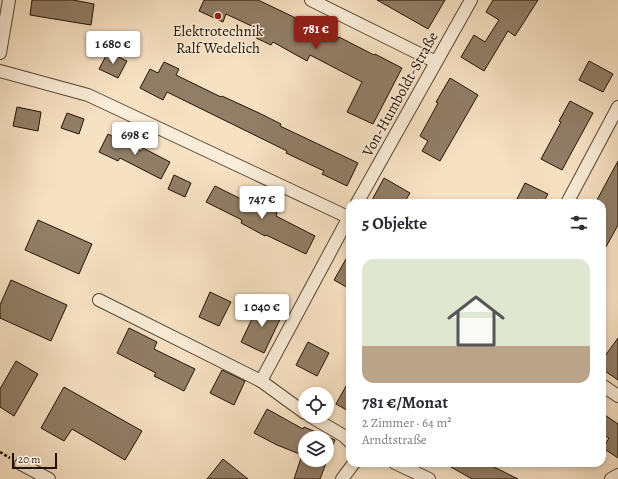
<!DOCTYPE html>
<html lang="de">
<head>
<meta charset="utf-8">
<style>
  :root { --surface:#fff; --page:#f7f7f7; --text:#2b2b33; --muted:#7c7c81; --accent:#8f2418 }
  body { margin:0; font-family:Alegreya,serif; background:var(--page); color:var(--text); height:100vh; display:flex; flex-direction:column; font-size:15px; white-space:nowrap }
  * { box-sizing:border-box; margin:0 }
  p { font-size:13px; color:var(--muted) }
  .icon { flex:none; width:22px; height:22px; fill:none; stroke:currentColor; stroke-width:2; stroke-linecap:round; stroke-linejoin:round }
  .map { position:relative; flex:1; overflow:hidden }
  .side { position:absolute; left:346px; top:199px; width:260px; height:268px; display:flex; flex-direction:column; background:var(--surface); border-radius:12px; box-shadow:0 2px 6px #0003 }
  .side>* { flex:none }
  .tools { position:absolute; left:298px; top:387px; display:grid; gap:8px }
  .tools a { display:grid; place-items:center; width:36px; height:36px; border-radius:50%; background:var(--surface); box-shadow:0 2px 6px #0003; font-size:20px }
  .scale { position:absolute; left:12px; bottom:10px; width:45px; box-sizing:border-box; padding-left:4px; border:2px solid #231204; border-top:0; font-size:11px; line-height:14px; white-space:nowrap; color:#231204; -webkit-text-stroke:3px #faecd8; paint-order:stroke }
  .price { position:absolute; translate:-50% -34px; padding:0 9px; border-radius:4px; background:#fff; color:#222; font-size:13px; line-height:26px; filter:drop-shadow(0 1px 2px #0008) }
  .price::after { content:''; position:absolute; left:50%; top:24px; width:12px; height:9px; margin-left:-6px; background:inherit; clip-path:polygon(0 0,100% 0,50% 100%) }
  .price.active { background:var(--accent); color:#fff }
  ul { padding:0; list-style:none }
  li { display:grid; align-content:center; gap:8px; height:212px; padding:0 16px }
  li span { display:grid; place-items:center; height:124px; border-radius:12px; color:#555 }
  li>.icon { margin-inline-start:auto }
  span .icon { width:72px; height:72px; fill:#fffc; stroke-width:1 }
  li b { font-size:17px }
  h2 { display:flex; justify-content:space-between; align-items:center; height:48px; padding:0 16px; font-size:17px }
  .map>svg:first-child { display:block }
  .building { fill:#917e67; stroke:#231204; fill-rule:evenodd }
  .lines { fill:none; stroke-linecap:round; stroke-linejoin:round }
  .minor-casing { stroke:#584634; stroke-width:14 }
  .path { stroke:#231204; stroke-width:2.5; stroke-dasharray:3 2; stroke-linecap:butt }
  .minor { stroke:#faecd8; stroke-width:12 }
  .poi-dot { fill:#8f2418; stroke:#faecd8; stroke-width:1.5 }
  .labels { text-anchor:middle; stroke-width:3; stroke-linejoin:round; paint-order:stroke }
  .poi-label { font-size:15px; fill:#231204; stroke:#faecd8 }
  .street-label { font-size:15px; fill:#231204; stroke:#faecd8 }
</style>
</head>
<body>
<div class="map">
<svg width="618" height="479" viewBox="0 0 618 479">
  <rect width="100%" height="100%" fill="#f7e1c3"/>
  <filter id="stains"><feTurbulence type="fractalNoise" baseFrequency=".005" numOctaves="4"/><feColorMatrix values="0 0 0 0 .2 0 0 0 0 .09 0 0 0 0 .02 0 0 0 .5 -.17"/></filter>
  <radialGradient id="worn" r=".72"><stop offset=".6" stop-color="#630" stop-opacity="0"/><stop offset="1" stop-color="#630" stop-opacity=".3"/></radialGradient>
  <!-- building -->
  <g class="building">
    <polygon points="32,0 73,0 94,4 91,25 30,15"/>
    <polygon points="204,0 258,0 300,20 337,40 339,37 374,55 375,54 402,68 373,124 347,112 362,82 310,55 307,61 273,42 271,45 256,38 260,30 226,14 223,22 199,11"/>
    <polygon points="377,0 445,0 428,29"/>
    <polygon points="493,0 538,0 515,36 508,31 484,71 461,57 474,35 485,42 499,20 486,12"/>
    <polygon points="108,52 127,61 118,78 99,69"/>
    <polygon points="589,61 613,74 603,92 579,80"/>
    <polygon points="164,62 179,69 176,75 221,97 222,96 259,113 281,124 280,126 358,163 347,186 322,174 324,171 286,153 287,151 167,92 163,100 140,88 150,69 158,73"/>
    <polygon points="450,78 478,95 440,161 422,151 428,141 420,136 438,103 436,102"/>
    <polygon points="570,101 593,113 562,170 541,159 561,122 559,121"/>
    <polygon points="17,107 41,112 38,131 13,126"/>
    <polygon points="67,113 84,119 79,134 61,128"/>
    <polygon points="108,134 141,151 143,148 170,162 161,179 120,158 118,161 99,152"/>
    <polygon points="618,161 618,225 602,254 602,202 597,200"/>
    <polygon points="174,175 191,183 185,197 168,189"/>
    <polygon points="384,178 410,193 404,203 378,203 372,200"/>
    <polygon points="525,183 548,194 543,203 515,203"/>
    <polygon points="215,186 251,204 253,200 277,213 276,216 315,236 306,254 266,235 265,236 241,223 242,220 206,202"/>
    <polygon points="38,220 92,244 79,274 25,250"/>
    <polygon points="350,252 350,289 334,280"/>
    <polygon points="11,280 67,305 51,341 0,318 0,305"/>
    <polygon points="210,292 231,302 219,326 199,317"/>
    <polygon points="260,302 283,313 264,353 241,342"/>
    <polygon points="129,328 157,342 154,349 195,369 184,391 154,376 156,373 117,353"/>
    <polygon points="618,338 618,380 602,369 602,360"/>
    <polygon points="308,342 329,353 317,376 296,365"/>
    <polygon points="16,361 38,374 14,416 0,407 0,389"/>
    <polygon points="222,370 245,381 234,405 210,393"/>
    <polygon points="350,379 350,412 336,404"/>
    <polygon points="64,387 142,431 125,460 72,429 64,441 41,428"/>
    <path d="M267,409L303,429L304,427L335,440L320,479H294L302,455L277,445L254,433ZM305,438H327V460H305Z"/>
    <polygon points="602,413 618,424 618,458 603,448 609,438 602,434"/>
    <polygon points="223,459 248,479 207,479"/>
    <polygon points="444,463 486,463 518,479 472,479"/>
  </g>
  <g class="lines">
    <!-- minor casing -->
    <g class="minor-casing">
      <g id="minor">
        <polyline points="311,0 436,62"/>
        <polyline points="0,53 9,0"/>
        <polyline points="0,71 88,95 350,218"/>
        <polyline points="357,203 471,0"/>
        <polyline points="567,203 618,107"/>
        <polyline points="99,300 261,381 305,413"/>
        <polyline points="261,381 350,215"/>
        <polyline points="602,385 618,396"/>
        <polyline points="310,416 344,436 350,442"/>
        <polyline points="395,463 429,479"/>
        <polyline points="21,464 49,479"/>
        <polyline points="342,479 354,463"/>
        <polyline points="611,479 618,475"/>
      </g>
    </g>
    <!-- path -->
    <polyline class="path" points="0,452 10,458"/>
    <!-- minor -->
    <use href="#minor" class="minor"/>
  </g>
  <!-- markers -->
  <circle class="poi-dot" cx="218" cy="16" r="4"/>
  <g class="labels">
    <!-- poi labels -->
    <g class="poi-label">
      <text x="218" y="36">Elektrotechnik<tspan x="218" dy="17">Ralf Wedelich</tspan></text>
    </g>
    <!-- street labels -->
    <g class="street-label">
      <text transform="translate(400 94) rotate(-61)" y="5">Von-Humboldt-Straße</text>
    </g>
  </g>
  <rect width="100%" height="100%" filter="url(#stains)"/>
  <rect width="100%" height="100%" fill="url(#worn)"/>
</svg>
<div class="tools">
<a><svg class="icon" aria-label="locate" viewBox="0 0 24 24"><circle cx="12" cy="12" r="6"/><path d="M12 2v4M12 18v4M2 12h4M18 12h4"/></svg></a>
<a><svg class="icon" aria-label="layers" viewBox="0 0 24 24"><path d="M12 4l9 5-9 5-9-5zM3 14l9 5 9-5"/></svg></a>
</div>
<div class="scale">20 m</div>
<b class="price active" style="left:316px;top:50px">781 €</b>
<b class="price" style="left:113px;top:65px">1 680 €</b>
<b class="price" style="left:135px;top:156px">698 €</b>
<b class="price" style="left:262px;top:220px">747 €</b>
<b class="price" style="left:262px;top:328px">1 040 €</b>
<section class="side">
<h2>5 Objekte<svg class="icon" aria-label="filters" viewBox="0 0 24 24"><path d="M4 7h16M4 17h16"/><circle cx="9" cy="7" r="2"/><circle cx="15" cy="17" r="2"/></svg></h2>
<ul>
<li><span style="background:linear-gradient(#dfe7d0 70%,#b9a48a 0)"><svg class="icon" aria-label="home" viewBox="0 0 24 24"><path d="M3 11l9-7 9 7M6 9v11h12V9"/></svg></span><div><b>781 €/Monat</b><p>2 Zimmer · 64 m²</p><p>Arndtstraße</p></div></li>
</ul>
</section>
</div>
</body>
</html>
